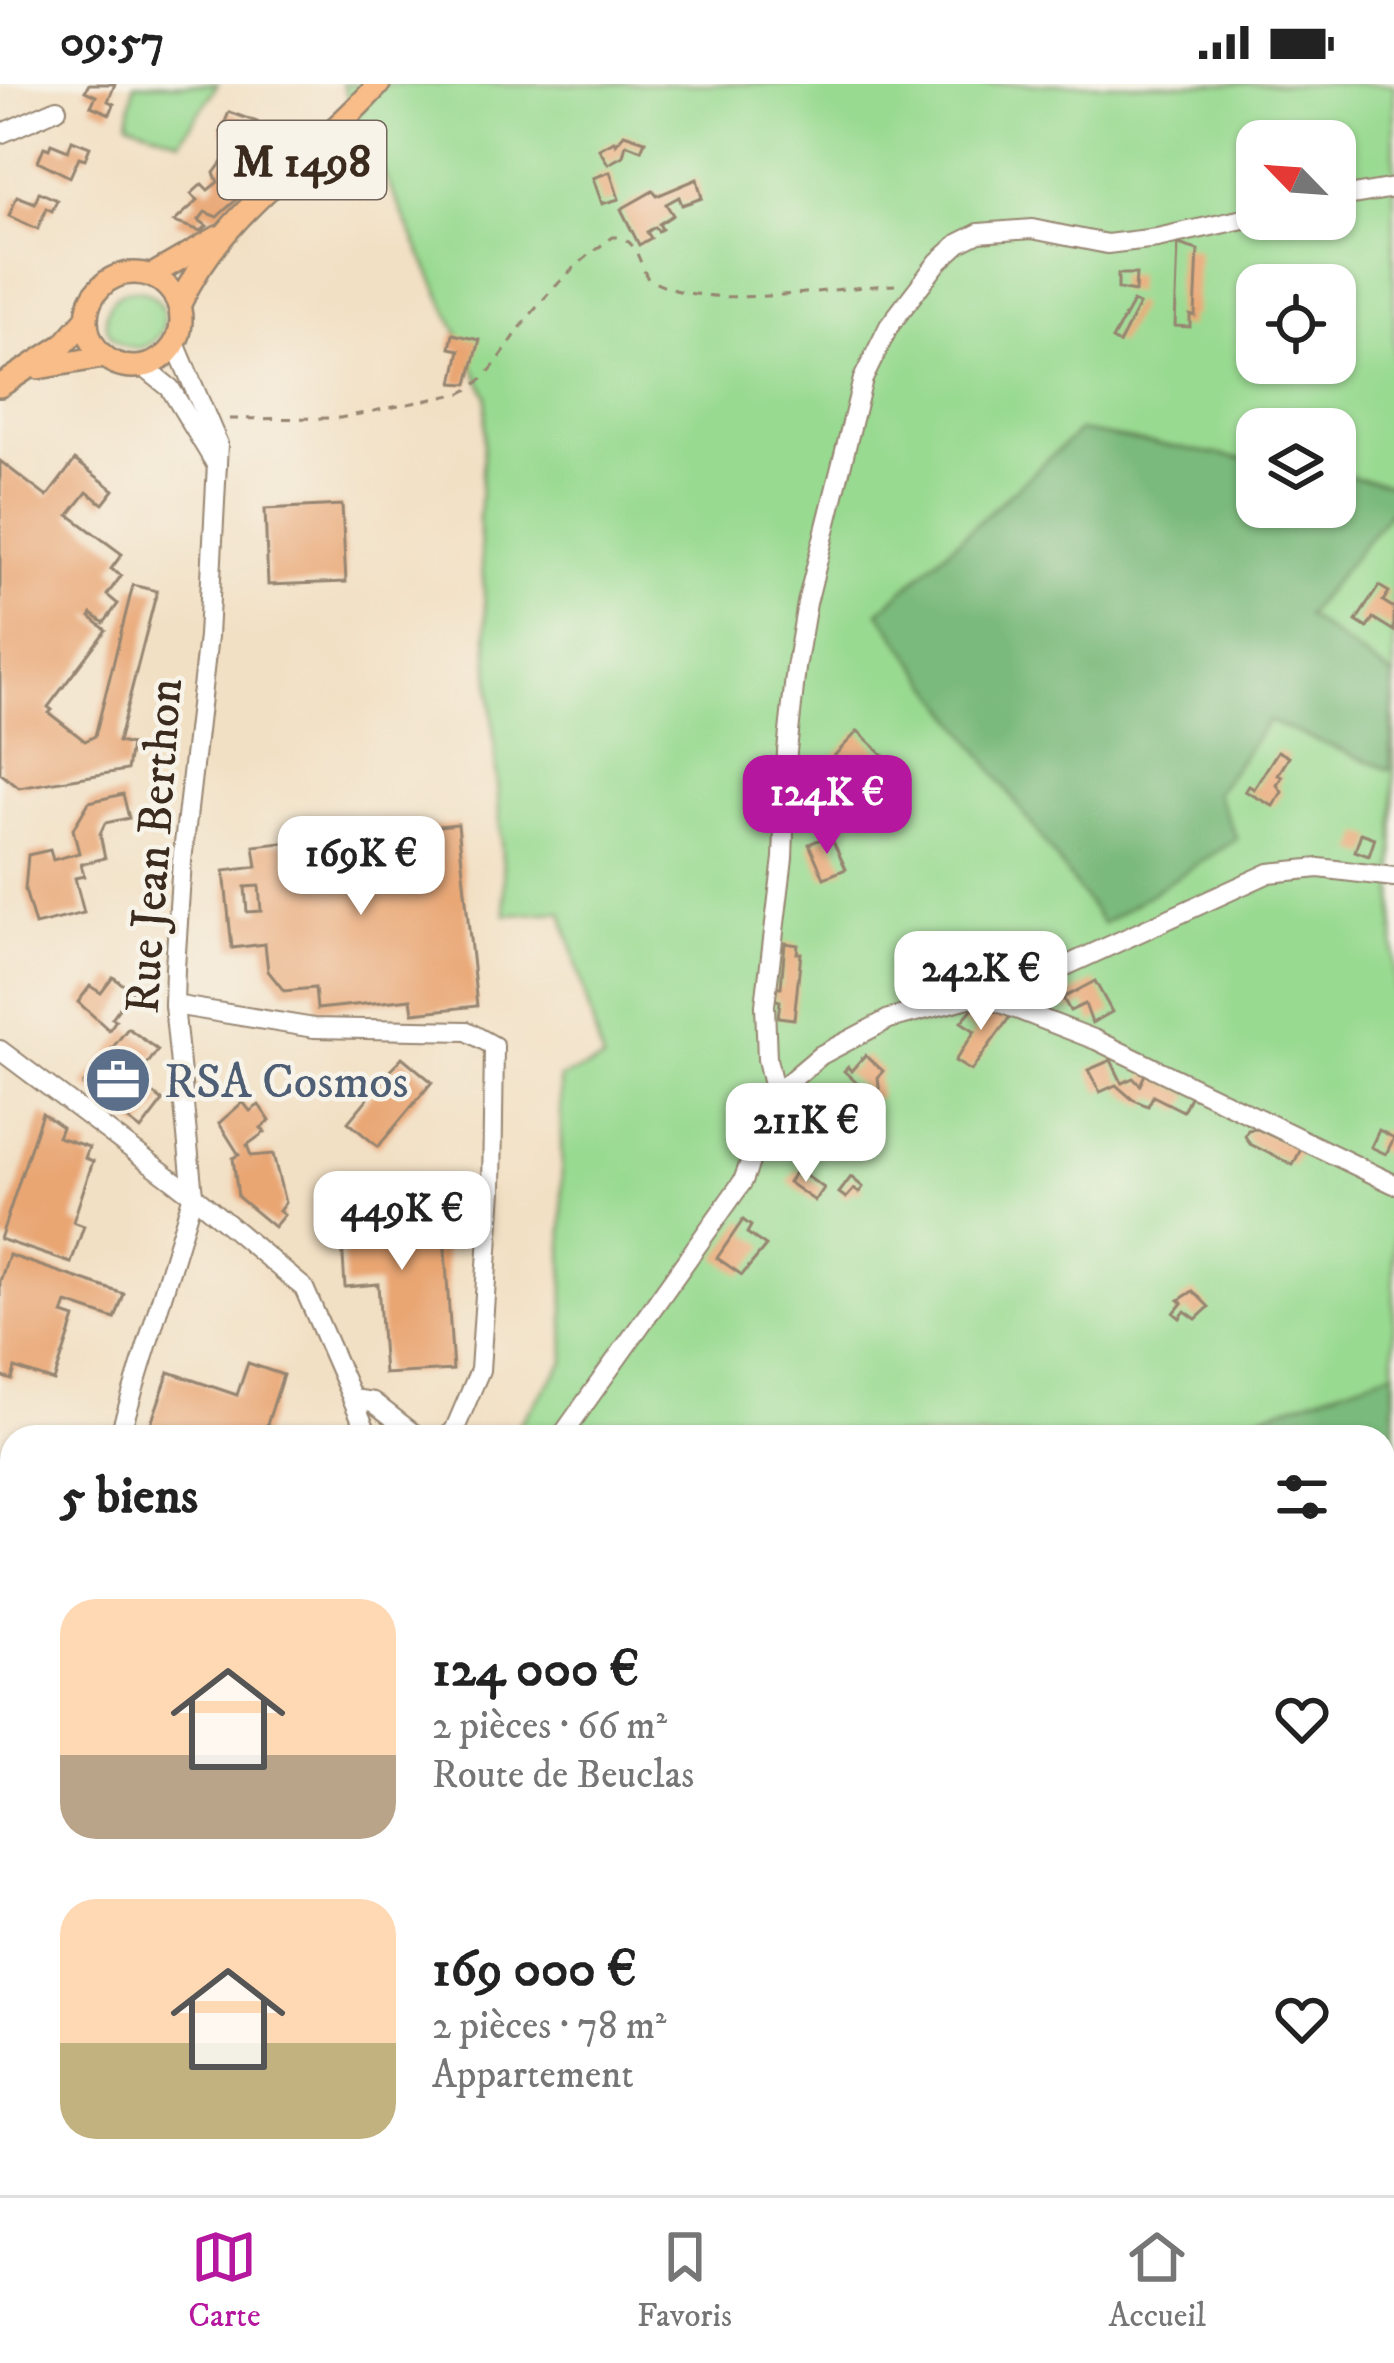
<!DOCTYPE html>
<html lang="fr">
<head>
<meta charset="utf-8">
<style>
  :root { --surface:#fff; --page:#f2f2f2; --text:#222; --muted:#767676; --line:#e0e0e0; --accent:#b5179e }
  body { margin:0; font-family:"IM FELL DW Pica",serif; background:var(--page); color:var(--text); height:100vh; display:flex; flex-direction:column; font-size:45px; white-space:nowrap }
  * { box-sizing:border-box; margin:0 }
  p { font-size:39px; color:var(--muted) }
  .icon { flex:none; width:66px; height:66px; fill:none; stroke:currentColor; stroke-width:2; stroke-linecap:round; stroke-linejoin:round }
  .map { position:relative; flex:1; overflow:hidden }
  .panel { position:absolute; left:0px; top:1341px; width:1395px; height:771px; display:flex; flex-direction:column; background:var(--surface); border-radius:36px 36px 0 0; box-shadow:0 3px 9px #0004 }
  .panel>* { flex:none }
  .needle { width:78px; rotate:295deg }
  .buttons { position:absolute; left:1236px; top:36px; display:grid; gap:24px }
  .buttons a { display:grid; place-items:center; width:120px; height:120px; border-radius:24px; background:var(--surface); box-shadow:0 3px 9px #0004; font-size:60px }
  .price { position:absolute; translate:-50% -102px; padding:0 27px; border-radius:24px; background:#fff; color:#222; font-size:39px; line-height:78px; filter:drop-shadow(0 3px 6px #0008) }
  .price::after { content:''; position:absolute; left:50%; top:72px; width:36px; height:27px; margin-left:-18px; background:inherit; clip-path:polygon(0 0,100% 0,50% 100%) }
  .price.on { background:var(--accent); color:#fff }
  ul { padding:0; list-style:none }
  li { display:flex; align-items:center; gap:36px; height:300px; padding:0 60px }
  li span { display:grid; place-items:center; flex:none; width:336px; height:240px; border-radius:36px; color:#555 }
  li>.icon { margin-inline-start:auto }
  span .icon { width:144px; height:144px; fill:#fffc; stroke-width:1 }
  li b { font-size:51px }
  h2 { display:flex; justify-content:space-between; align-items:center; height:144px; padding:0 60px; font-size:51px }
  .status { display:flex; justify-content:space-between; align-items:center; height:84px; padding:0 60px; background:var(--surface); direction:ltr }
  .status svg { height:33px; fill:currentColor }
  .tab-bar { display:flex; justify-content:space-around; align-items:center; height:168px; border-top:3px solid var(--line); background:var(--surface); font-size:33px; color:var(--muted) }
  .tab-bar a { display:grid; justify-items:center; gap:6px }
  .tab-bar .on { color:var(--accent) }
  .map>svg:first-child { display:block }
  .green { fill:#99da91; stroke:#6a8258; stroke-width:3; fill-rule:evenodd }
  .forest { fill:#7aba7b; stroke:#5a724c; stroke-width:3 }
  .building { fill:#e9a673; fill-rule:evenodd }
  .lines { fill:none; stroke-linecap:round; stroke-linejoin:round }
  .minor-casing { stroke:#968571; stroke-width:22 }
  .major-casing { stroke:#968571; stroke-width:26 }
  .path { stroke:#968571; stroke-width:3; stroke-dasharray:9 9; stroke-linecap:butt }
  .minor { stroke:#fff; stroke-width:18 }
  .major { stroke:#f8bd88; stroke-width:21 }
  .labels { text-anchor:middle; stroke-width:9; stroke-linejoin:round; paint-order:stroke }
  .shield { fill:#f7f3e8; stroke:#73665b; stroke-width:3 }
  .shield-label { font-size:45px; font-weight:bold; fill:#3b2a1e }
  .street-label { font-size:48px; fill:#3b2a1e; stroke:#f7f3e8 }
  .service-label { font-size:48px; fill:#4e5e75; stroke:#f7f3e8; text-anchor:start }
</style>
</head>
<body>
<div class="status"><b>09:57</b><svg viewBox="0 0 49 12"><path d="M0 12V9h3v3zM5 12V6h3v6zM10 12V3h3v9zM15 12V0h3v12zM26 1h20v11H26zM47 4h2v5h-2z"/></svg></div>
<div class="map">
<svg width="1394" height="2111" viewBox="0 0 1394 2111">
  <rect width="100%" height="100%" fill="#f7f3e8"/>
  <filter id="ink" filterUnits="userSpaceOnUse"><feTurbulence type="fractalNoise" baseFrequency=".00833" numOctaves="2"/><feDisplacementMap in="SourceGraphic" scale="24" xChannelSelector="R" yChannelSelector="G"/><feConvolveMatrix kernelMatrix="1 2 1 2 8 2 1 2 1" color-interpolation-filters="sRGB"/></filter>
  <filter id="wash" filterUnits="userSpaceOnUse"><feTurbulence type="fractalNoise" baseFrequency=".004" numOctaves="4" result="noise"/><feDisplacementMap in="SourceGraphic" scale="48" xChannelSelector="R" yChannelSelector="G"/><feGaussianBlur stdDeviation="2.7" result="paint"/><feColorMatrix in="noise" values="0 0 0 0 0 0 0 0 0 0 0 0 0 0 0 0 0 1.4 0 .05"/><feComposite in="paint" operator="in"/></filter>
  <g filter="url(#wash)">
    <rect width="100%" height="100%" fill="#f2e0c4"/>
    <!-- green -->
    <g class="green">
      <polygon points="134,0 218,0 180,57 128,38"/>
      <path d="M342,0H1394V2111H891L893,2100H1383V1353H510L565,1277L560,994L603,977L562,828L506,831L479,435L487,312ZM1257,57H1335V135H1257ZM1257,201H1335V279H1257ZM1257,345H1335V423H1257Z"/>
      <circle cx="135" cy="235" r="29"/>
    </g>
    <!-- forest -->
    <g class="forest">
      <polygon points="1079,347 1257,377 1257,423 1335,423 1335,390 1394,401 1394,423 1306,532 1394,593 1390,686 1268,637 1216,709 1237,755 1103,840 879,528"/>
      <polygon points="1394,1287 1394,1539 1383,1541 1383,1353 1194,1353"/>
    </g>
    <g id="blocks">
      <!-- building -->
      <g class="building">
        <polygon points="89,0 115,0 108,17 114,20 110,30 91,22 96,12 85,7"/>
        <polygon points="229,28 257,38 249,58 221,48"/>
        <polygon points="624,50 645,57 641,66 626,60 623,72 608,80 599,65 614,57 616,60"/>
        <polygon points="72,56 90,63 85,75 79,73 70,93 38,77 44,63 49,65 51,60 68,67"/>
        <polygon points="233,63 263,74 248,105 217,133 205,128 199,136 207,142 201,147 174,138 198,116 191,110 202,100 208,106 218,98 214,89"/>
        <polygon points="1257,86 1257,122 1246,125 1242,89"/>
        <polygon points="610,88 619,115 602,120 593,94"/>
        <polygon points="697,95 702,114 682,121 679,113 666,120 673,131 659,140 662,145 658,147 655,143 647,148 651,154 639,161 621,125 653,107 657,112"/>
        <polygon points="39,108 57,116 52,127 46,124 38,145 9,132 17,112 35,119"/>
        <polygon points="1178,160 1198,166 1195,232 1190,231 1190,243 1175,242"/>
        <polygon points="1118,190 1136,190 1135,208 1118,205"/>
        <polygon points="1133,218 1139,221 1119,260 1112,256"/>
        <polygon points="453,250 480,256 468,300 453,299 460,266 450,264"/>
        <polygon points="75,376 114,406 103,420 87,408 69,431 122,470 111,485 121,492 107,511 118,520 104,539 92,530 90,533 106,546 48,623 52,626 49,629 85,657 95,652 133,501 157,507 118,658 131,661 127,686 19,704 0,689 0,377 47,413"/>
        <polygon points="342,421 346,498 268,501 265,425"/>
        <polygon points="1379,502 1389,508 1383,517 1394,524 1394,547 1373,534 1367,544 1356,537"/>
        <polygon points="858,647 885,673 877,687 871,682 860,695 834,672"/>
        <polygon points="1278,667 1289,673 1278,691 1282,693 1277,701 1282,708 1273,722 1245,707 1249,702 1254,705"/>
        <polygon points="123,710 129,734 105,739 100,750 105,774 81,780 84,792 75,794 84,829 35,841 25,806 28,771 50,766 53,776 79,769 73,745 89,718"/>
        <path d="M458,740L477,922L413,929L411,915L317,925L315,904L284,907L268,887L265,860L232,864L224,787L257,783L254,762ZM259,802L261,827L247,828L245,803Z"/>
        <polygon points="1361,749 1375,754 1369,772 1355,767"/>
        <polygon points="830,751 846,785 824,794 809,760"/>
        <polygon points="785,859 798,861 797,869 801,869 794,935 778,933 780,917 773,915 774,903 781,903"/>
        <polygon points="113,893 132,907 112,934 116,936 109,946 78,918 90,902 101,909"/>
        <polygon points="1095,897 1112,928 1092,939 1085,920 1070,927 1063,914"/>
        <polygon points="985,920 1012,930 971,987 955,977 975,947 961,938 973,924"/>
        <polygon points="128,944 158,966 145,983 145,990 150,993 147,1004 163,1017 141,1046 83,1001"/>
        <polygon points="865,971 883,987 878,993 880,1011 875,1016 844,987 848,983 851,987"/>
        <polygon points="402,973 432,998 378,1063 348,1038"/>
        <polygon points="1111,976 1122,999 1133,994 1140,1001 1146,988 1191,1011 1183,1027 1153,1012 1148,1022 1132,1015 1116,1001 1100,1008 1088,986"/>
        <polygon points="243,1018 250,1027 259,1021 270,1037 261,1044 265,1048 247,1061 251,1072 273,1070 285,1119 279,1127 284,1131 274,1143 238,1113 233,1074 239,1071 219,1039"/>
        <polygon points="42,1029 62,1043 58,1053 89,1063 85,1074 93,1077 73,1138 84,1142 71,1179 0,1155"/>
        <polygon points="1257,1045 1301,1065 1293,1081 1250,1060 1245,1052 1248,1046"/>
        <polygon points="1379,1046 1394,1054 1386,1070 1371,1063"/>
        <polygon points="797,1086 824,1104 815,1117 788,1098"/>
        <polygon points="851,1093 863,1103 859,1109 854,1105 846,1114 839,1109"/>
        <polygon points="441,1104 453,1286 384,1290 378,1200 345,1203 339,1111"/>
        <polygon points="743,1136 751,1142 747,1149 766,1162 742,1191 717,1174"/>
        <polygon points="9,1171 124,1210 115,1235 67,1219 63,1230 75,1234 54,1297 15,1284 12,1296 0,1292 0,1197"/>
        <polygon points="1193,1207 1209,1223 1196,1235 1185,1227 1180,1234 1174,1229 1182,1219 1179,1216"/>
        <polygon points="248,1279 283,1291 263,1353 163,1353 148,1348 169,1288 237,1311"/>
        <polygon points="0,1456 12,1459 12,1526 0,1522"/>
        <polygon points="55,2100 284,2100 273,2111 45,2111"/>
        <polygon points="301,2100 361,2100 351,2111 290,2111"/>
      </g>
    </g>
  </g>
  <g filter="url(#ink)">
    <use href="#blocks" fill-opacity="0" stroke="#968571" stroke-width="3"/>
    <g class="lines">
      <!-- minor casing -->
      <g class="minor-casing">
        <g id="minor">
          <polyline points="0,50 57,25"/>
          <polyline points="1335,114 1394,104"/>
          <polyline points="145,284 170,304 217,382"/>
          <polyline points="998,918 1035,896 1269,789 1319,784 1394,793"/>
          <polyline points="174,921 314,944 467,947 494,962 492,1106 480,1286 454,1347 446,1353"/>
          <polyline points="0,966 193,1111 304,1204 369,1353"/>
          <polyline points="775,1010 821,971 889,935 980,911 1096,956 1394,1100"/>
          <polyline points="353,1315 373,1318 418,1353"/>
          <polyline points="119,1353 193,1111 174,921 175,884 182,777 208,552 218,360 175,259"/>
          <polyline points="561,1353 743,1097 775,1010 767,975 765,921 783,774 787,667 796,584 807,519 863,295 889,242 938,178 959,159 979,149 1032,145 1107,160 1157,154 1257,132"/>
          <polyline points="0,1711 12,1676"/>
          <polyline points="1383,1844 1394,1844"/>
          <polyline points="760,2100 760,2111"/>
          <polyline points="0,2106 12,2099"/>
          <polyline points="363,2111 373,2100"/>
        </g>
      </g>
      <!-- major casing -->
      <g class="major-casing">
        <g id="major">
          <circle cx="134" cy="236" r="47"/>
          <polyline points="152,191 218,153"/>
          <path d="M180,220C220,129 314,73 379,0"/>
          <polyline points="38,284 103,273"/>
          <polyline points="0,302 63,261 86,235"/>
        </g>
      </g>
      <!-- path -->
      <path class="path" d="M229,335L340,334L462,309C492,294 504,265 524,239C548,208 580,175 613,153C636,151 639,179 648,195C709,230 826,203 895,201"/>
      <!-- minor -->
      <use href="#minor" class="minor"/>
      <!-- major -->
      <use href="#major" class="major"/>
    </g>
  </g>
  <!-- icons -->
  <defs>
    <g id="office-disc" transform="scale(3.45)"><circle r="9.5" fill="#5c6f8a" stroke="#f7f3e8"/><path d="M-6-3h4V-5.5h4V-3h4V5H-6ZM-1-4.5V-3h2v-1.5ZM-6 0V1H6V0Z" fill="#fff"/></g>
  </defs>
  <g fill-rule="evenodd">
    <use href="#office-disc" x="118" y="996"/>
  </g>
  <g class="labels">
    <!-- shield labels -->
    <rect class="shield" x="218" y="37" width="168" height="78" rx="9"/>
    <g class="shield-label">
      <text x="302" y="92">M 1498</text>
    </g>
    <!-- street labels -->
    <g class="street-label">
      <text transform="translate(152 762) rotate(-86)" y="17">Rue Jean Berthon</text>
    </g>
    <!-- service labels -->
    <g class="service-label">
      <text x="164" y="1013">RSA Cosmos</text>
    </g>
  </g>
</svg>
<div class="buttons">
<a><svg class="needle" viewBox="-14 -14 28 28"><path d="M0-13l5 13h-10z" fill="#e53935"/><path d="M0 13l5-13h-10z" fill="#767676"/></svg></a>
<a><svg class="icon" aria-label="locate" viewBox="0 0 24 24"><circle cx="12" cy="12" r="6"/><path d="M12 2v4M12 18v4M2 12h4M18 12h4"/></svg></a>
<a><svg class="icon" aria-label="layers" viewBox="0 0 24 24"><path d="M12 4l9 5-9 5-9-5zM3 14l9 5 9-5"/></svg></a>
</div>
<b class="price on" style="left:827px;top:773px">124K €</b>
<b class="price" style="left:361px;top:834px">169K €</b>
<b class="price" style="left:981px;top:949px">242K €</b>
<b class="price" style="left:806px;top:1101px">211K €</b>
<b class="price" style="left:402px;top:1189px">449K €</b>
<section class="panel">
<h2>5 biens<svg class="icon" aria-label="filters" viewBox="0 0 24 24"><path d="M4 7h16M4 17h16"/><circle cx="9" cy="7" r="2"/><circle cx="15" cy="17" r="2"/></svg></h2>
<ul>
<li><span style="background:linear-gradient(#ffd9b3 65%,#b9a48a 0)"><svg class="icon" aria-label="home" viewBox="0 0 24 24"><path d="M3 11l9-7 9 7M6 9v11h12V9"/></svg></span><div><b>124 000 €</b><p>2 pièces · 66 m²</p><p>Route de Beuclas</p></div><svg class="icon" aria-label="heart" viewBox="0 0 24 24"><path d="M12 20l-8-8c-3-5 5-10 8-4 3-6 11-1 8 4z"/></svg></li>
<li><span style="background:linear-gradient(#ffd9b3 60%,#c2b280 0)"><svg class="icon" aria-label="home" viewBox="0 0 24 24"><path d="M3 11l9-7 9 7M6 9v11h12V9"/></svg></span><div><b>169 000 €</b><p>2 pièces · 78 m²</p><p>Appartement</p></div><svg class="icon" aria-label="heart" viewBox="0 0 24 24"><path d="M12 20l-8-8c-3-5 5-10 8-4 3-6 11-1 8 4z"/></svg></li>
</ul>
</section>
</div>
<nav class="tab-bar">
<a class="on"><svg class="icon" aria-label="map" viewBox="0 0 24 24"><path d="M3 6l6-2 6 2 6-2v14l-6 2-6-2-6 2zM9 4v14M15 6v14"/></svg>Carte</a>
<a><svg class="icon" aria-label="saved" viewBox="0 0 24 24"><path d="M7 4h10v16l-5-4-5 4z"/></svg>Favoris</a>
<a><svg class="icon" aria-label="home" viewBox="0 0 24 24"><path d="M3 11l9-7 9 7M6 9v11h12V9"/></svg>Accueil</a>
</nav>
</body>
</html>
